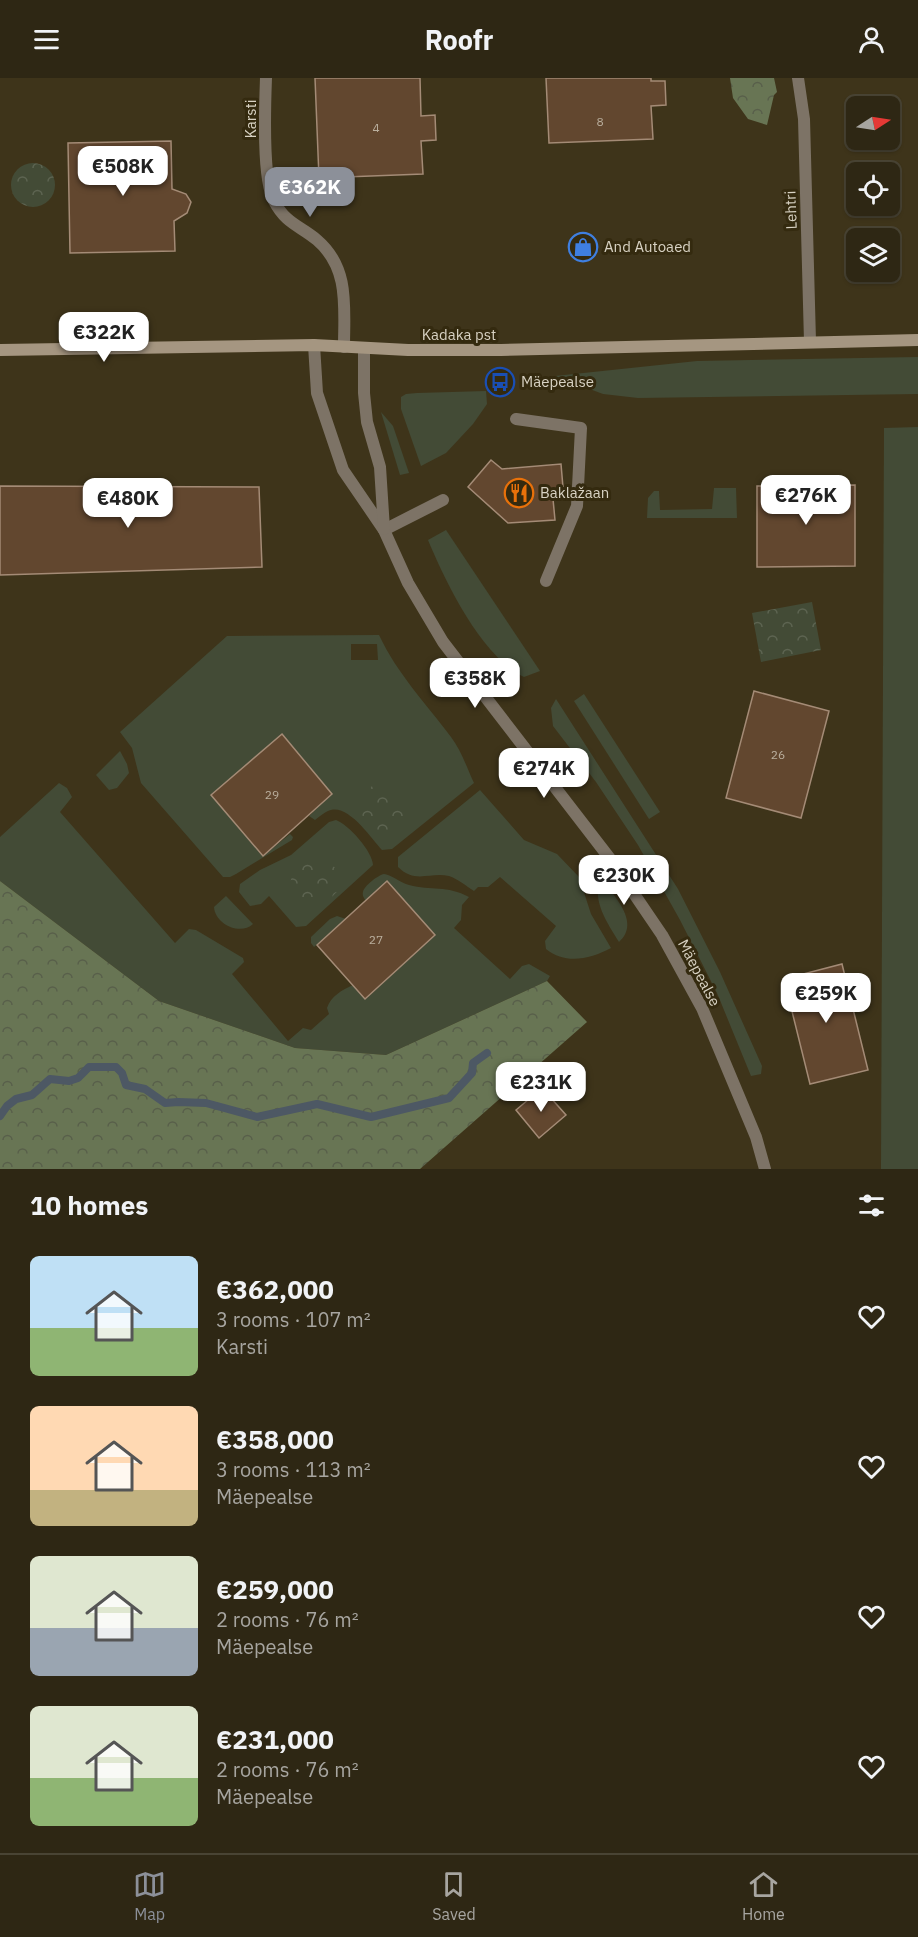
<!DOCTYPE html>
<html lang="en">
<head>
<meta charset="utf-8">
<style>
  :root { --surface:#2e2714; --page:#3a3322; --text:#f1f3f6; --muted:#a7a5a0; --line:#494434; --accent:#8c9099 }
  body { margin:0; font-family:"IBM Plex Sans",sans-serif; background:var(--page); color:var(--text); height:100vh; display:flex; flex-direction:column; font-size:22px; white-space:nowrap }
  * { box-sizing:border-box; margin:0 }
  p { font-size:20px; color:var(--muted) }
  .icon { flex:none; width:33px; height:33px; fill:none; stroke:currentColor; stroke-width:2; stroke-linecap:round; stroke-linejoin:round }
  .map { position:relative; height:1091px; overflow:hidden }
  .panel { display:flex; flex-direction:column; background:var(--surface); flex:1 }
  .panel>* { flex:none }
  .needle { width:39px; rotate:78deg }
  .controls { position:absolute; left:846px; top:18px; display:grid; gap:12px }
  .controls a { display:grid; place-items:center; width:54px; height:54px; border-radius:9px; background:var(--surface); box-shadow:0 2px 4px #0004,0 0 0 2px var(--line); font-size:30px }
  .price { position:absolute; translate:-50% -51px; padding:0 14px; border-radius:12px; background:#fff; color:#222; font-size:20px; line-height:39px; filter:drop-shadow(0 2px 3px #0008) }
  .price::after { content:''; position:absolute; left:50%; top:36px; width:18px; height:14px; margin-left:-9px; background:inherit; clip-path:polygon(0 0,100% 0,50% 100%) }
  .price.selected { background:var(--accent); color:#fff }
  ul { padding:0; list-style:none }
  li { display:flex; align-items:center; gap:18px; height:150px; padding:0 30px }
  li span { display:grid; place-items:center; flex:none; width:168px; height:120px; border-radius:9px; color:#555 }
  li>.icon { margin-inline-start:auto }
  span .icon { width:72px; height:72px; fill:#fffc; stroke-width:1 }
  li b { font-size:26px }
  h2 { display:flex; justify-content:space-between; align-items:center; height:72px; padding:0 30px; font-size:26px }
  header { display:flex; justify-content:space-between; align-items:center; height:78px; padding:0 30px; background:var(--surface); font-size:27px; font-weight:700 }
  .dock { display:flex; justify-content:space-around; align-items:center; height:84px; border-top:2px solid var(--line); background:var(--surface); font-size:16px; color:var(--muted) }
  .dock a { display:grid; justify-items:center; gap:3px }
  .dock .selected { color:var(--accent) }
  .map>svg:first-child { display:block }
  .grass { fill:#434b36; fill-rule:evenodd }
  .forest { fill:url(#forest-crowns) }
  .park { fill:url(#park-crowns) }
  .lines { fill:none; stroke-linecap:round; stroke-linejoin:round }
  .stream { stroke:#4d5864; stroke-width:8 }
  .building { fill:#62472f; stroke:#a48b76; stroke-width:1.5 }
  .service { stroke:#7d7366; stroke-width:12 }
  .minor { stroke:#7d7366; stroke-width:12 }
  .secondary { stroke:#a59681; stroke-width:12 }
  .labels { text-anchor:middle; stroke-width:6; stroke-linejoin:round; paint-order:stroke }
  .number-label { font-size:12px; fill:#baaf9e }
  .street-label { font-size:15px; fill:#d8d2c3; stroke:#342a0f }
  .poi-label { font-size:15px; fill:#d8d2c3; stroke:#342a0f; text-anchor:start }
</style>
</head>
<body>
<header><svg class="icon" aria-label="menu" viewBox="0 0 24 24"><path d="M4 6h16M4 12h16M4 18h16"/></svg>Roofr<svg class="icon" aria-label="person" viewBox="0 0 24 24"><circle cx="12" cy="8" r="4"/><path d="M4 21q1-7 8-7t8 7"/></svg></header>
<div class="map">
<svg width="918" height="1091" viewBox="0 0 918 1091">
  <defs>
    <pattern id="forest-crowns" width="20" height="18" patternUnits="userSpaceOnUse" patternTransform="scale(1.5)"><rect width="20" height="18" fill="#687554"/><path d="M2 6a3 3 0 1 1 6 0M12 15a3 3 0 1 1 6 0" fill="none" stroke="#585f4a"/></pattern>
    <pattern id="park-crowns" width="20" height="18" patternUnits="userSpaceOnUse" patternTransform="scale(1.5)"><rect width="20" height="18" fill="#434b36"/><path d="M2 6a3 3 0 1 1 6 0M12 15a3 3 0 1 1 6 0" fill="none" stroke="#5d6451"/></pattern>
  </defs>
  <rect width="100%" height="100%" fill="#3e341a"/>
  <!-- grass -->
  <g class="grass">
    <polygon points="918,279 918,316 638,320 603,316 555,298 697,283"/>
    <polygon points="486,313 487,326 473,346 446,375 421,388 401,331 401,319 406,316 417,315"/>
    <polygon points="381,334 393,348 409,395 400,397"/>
    <polygon points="918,349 918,1091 881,1091 884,350"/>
    <polygon points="714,410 736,410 737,440 647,440 648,420 654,413 659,413 660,432 712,431"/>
    <path d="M446,452L540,593L524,599C481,578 446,505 428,462Z"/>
    <path d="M379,557C398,597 425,624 451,659C461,672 467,690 474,705L392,771L382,772C371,760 349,727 331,732C326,733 319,739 315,742L309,738L332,716L282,656L211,717L263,778L290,756L293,759L292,762L236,796L230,799H223L141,705L132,670L120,654L227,558ZM351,566H377L378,582H351Z"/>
    <polygon points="584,616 660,734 649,741 574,623"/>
    <polygon points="556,621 678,811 720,894 762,988 761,996 751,998 717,915 680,842 638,767 596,704 553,648 551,630"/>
    <polygon points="120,673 127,686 129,695 117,710 109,712 96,697"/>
    <path d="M59,705L67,710L72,719L60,734L175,865L189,851L196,852L243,880L244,884L232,896L288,963L303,950L311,952L329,936L327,930C331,918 342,912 353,907L366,921L435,857L387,804L366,823C364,820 362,818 363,814C364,808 378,797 384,796C390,796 401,805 409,807C431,813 447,807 469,819L462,827L461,842L454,850L510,901L522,888L529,886L550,898L547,903L386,977L295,970L159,923L0,803V759Z"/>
    <path d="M480,712L524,762L557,776L579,799L591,836L611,870C590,881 566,887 546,871L545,863L556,848L500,799L488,809H478L474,813C466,808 458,801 449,798C429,794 415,806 398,789V779Z"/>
    <path d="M336,742C349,747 372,773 373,787L306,848L296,849L269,818L261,826L250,828L239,814L240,806L260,792L291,777L329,744Z"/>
    <path d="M600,799C612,816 642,844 619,864C607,844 592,824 600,799Z"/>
    <path d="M226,818L253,846C240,858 215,846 214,829Z"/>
    <polygon points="337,838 346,841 314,869 311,865 311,859 330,841"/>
  </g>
  <!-- forest -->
  <g class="forest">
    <polygon points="730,0 774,0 777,14 774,17 767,47 748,41 733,20"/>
    <polygon points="0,803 159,923 295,970 386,977 547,903 587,944 420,1091 0,1091"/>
  </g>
  <!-- park -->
  <g class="park">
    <circle cx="33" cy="107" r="22"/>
    <polygon points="812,524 821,572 761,584 752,535"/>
    <path d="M378,706C400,713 407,728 401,751L387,759C362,751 358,736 363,712Z"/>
    <path d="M318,780L338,791L343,801C335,825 319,828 296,822L288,810L296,787Z"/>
  </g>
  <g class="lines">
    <!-- stream -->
    <polyline class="stream" points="0,1038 7,1028 16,1021 32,1017 50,1001 69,1003 78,1000 89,989 116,989 122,995 126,1007 145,1011 165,1025 178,1024 206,1025 257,1039 317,1026 371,1039 449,1020 472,995 473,985 487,975"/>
  </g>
  <!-- building -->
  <g class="building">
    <polygon points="315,0 420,0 421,38 435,37 436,62 421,63 423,96 319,100"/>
    <polygon points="546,0 651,0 651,3 665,3 666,27 651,28 653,61 549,65"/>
    <polygon points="171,63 172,111 186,116 191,124 187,135 174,143 175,173 70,175 68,65"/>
    <polygon points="491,382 502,391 561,386 564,421 553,421 555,442 508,445 468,409"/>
    <polygon points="855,407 855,488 757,489 757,408"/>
    <polygon points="0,408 259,409 262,489 0,497"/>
    <polygon points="754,613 829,633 801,740 726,720"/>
    <polygon points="282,656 332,716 263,778 211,717"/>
    <polygon points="387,803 435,857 365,921 317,867"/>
    <polygon points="842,886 868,992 810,1006 784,901"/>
    <polygon points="542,1010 566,1037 539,1060 516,1032"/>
  </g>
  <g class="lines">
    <!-- service -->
    <g class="service">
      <polyline points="516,341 581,350 577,428 546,503"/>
      <polyline points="384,452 443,422"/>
    </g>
    <!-- minor -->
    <g class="minor">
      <path d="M266,0C265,27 262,101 274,123C286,146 299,147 317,162C350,190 344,230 344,269"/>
      <polyline points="798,0 804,41 810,263"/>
      <polyline points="314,267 317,315 343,392 384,452 408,505 443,564 611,782 662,857 702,930 756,1059 765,1091"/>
      <polyline points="364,270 364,315 367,344 380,389 384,451"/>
    </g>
    <!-- secondary -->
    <polyline class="secondary" points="0,272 314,267 408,272 501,272 918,262"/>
  </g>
  <!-- icons -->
  <defs>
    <g id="shop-ring" transform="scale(1.5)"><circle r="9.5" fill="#342a0f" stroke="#3f7fe0" stroke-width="1.5"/><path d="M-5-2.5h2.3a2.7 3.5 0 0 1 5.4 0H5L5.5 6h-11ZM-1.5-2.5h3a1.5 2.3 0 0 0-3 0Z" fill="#3f7fe0"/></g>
    <g id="bus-ring" transform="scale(1.5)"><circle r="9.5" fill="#342a0f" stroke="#1a4fb4" stroke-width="1.5"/><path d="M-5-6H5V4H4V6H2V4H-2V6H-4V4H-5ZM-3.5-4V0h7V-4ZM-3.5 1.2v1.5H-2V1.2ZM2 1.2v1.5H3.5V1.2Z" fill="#1a4fb4"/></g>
    <g id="restaurant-ring" transform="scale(1.5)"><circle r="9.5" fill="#342a0f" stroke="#e8710a" stroke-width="1.5"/><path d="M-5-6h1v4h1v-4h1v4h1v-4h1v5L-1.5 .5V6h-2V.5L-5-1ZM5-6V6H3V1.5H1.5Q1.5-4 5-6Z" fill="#e8710a"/></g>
  </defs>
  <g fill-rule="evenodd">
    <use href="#shop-ring" x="583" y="169"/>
    <use href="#bus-ring" x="500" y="304"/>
    <use href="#restaurant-ring" x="519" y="415"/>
  </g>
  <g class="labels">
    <!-- number labels -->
    <g class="number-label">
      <text x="600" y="48">8</text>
      <text x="376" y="54">4</text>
      <text x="778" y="681">26</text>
      <text x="272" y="721">29</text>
      <text x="376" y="866">27</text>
    </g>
    <!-- street labels -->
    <g class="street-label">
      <text transform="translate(251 41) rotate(-90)" y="5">Karsti</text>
      <text transform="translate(791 132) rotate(-92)" y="5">Lehtri</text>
      <text x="459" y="262">Kadaka pst</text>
      <text transform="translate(699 895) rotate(62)" y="5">Mäepealse</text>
    </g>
    <!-- poi labels -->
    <g class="poi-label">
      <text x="604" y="174">And Autoaed</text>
      <text x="521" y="309">Mäepealse</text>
      <text x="540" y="420">Baklažaan</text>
    </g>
  </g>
</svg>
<div class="controls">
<a><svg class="needle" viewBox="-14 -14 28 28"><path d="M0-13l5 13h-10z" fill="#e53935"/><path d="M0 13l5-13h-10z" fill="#a7a5a0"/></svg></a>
<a><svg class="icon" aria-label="locate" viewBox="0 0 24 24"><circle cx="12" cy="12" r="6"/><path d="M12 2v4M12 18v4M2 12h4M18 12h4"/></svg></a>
<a><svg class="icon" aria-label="layers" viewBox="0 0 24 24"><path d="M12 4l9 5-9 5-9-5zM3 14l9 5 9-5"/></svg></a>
</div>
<b class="price" style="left:123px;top:119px">€508K</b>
<b class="price selected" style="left:310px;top:140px">€362K</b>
<b class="price" style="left:104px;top:285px">€322K</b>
<b class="price" style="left:806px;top:448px">€276K</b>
<b class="price" style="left:128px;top:451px">€480K</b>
<b class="price" style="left:475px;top:631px">€358K</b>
<b class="price" style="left:544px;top:721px">€274K</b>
<b class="price" style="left:624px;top:828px">€230K</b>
<b class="price" style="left:826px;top:946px">€259K</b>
<b class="price" style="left:541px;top:1035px">€231K</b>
</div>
<section class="panel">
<h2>10 homes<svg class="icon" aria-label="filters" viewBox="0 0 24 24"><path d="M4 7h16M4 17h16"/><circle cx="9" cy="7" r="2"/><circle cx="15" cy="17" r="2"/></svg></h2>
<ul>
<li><span style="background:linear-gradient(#bfe0f5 60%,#8fb573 0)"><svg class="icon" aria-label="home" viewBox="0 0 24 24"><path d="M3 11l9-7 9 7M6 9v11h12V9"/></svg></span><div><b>€362,000</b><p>3 rooms · 107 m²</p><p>Karsti</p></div><svg class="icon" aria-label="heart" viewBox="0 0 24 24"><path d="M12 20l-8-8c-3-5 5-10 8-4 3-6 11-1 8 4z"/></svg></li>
<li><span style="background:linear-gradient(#ffd9b3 70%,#c2b280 0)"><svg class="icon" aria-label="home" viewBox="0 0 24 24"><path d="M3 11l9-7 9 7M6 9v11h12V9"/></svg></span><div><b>€358,000</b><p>3 rooms · 113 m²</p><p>Mäepealse</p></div><svg class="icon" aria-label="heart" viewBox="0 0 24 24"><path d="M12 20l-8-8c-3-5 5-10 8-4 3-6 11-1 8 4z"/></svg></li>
<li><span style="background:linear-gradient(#dfe7d0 60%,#9aa5b1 0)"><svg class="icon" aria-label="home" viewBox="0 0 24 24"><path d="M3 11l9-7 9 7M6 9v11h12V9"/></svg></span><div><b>€259,000</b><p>2 rooms · 76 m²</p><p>Mäepealse</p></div><svg class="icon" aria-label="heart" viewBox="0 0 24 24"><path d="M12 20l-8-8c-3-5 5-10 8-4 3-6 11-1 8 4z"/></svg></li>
<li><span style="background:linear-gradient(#dfe7d0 60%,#8fb573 0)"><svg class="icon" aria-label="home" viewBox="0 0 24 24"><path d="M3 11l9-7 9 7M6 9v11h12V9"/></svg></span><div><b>€231,000</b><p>2 rooms · 76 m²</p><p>Mäepealse</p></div><svg class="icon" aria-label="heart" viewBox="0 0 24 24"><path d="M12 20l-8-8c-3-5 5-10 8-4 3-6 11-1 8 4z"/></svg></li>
</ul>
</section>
<nav class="dock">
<a class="selected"><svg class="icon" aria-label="map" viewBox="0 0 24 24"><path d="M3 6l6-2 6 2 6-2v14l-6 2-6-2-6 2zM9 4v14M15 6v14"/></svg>Map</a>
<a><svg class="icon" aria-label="saved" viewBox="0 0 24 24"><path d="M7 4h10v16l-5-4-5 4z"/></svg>Saved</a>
<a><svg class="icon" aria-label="home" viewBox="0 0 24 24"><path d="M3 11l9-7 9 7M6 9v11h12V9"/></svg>Home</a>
</nav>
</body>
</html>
